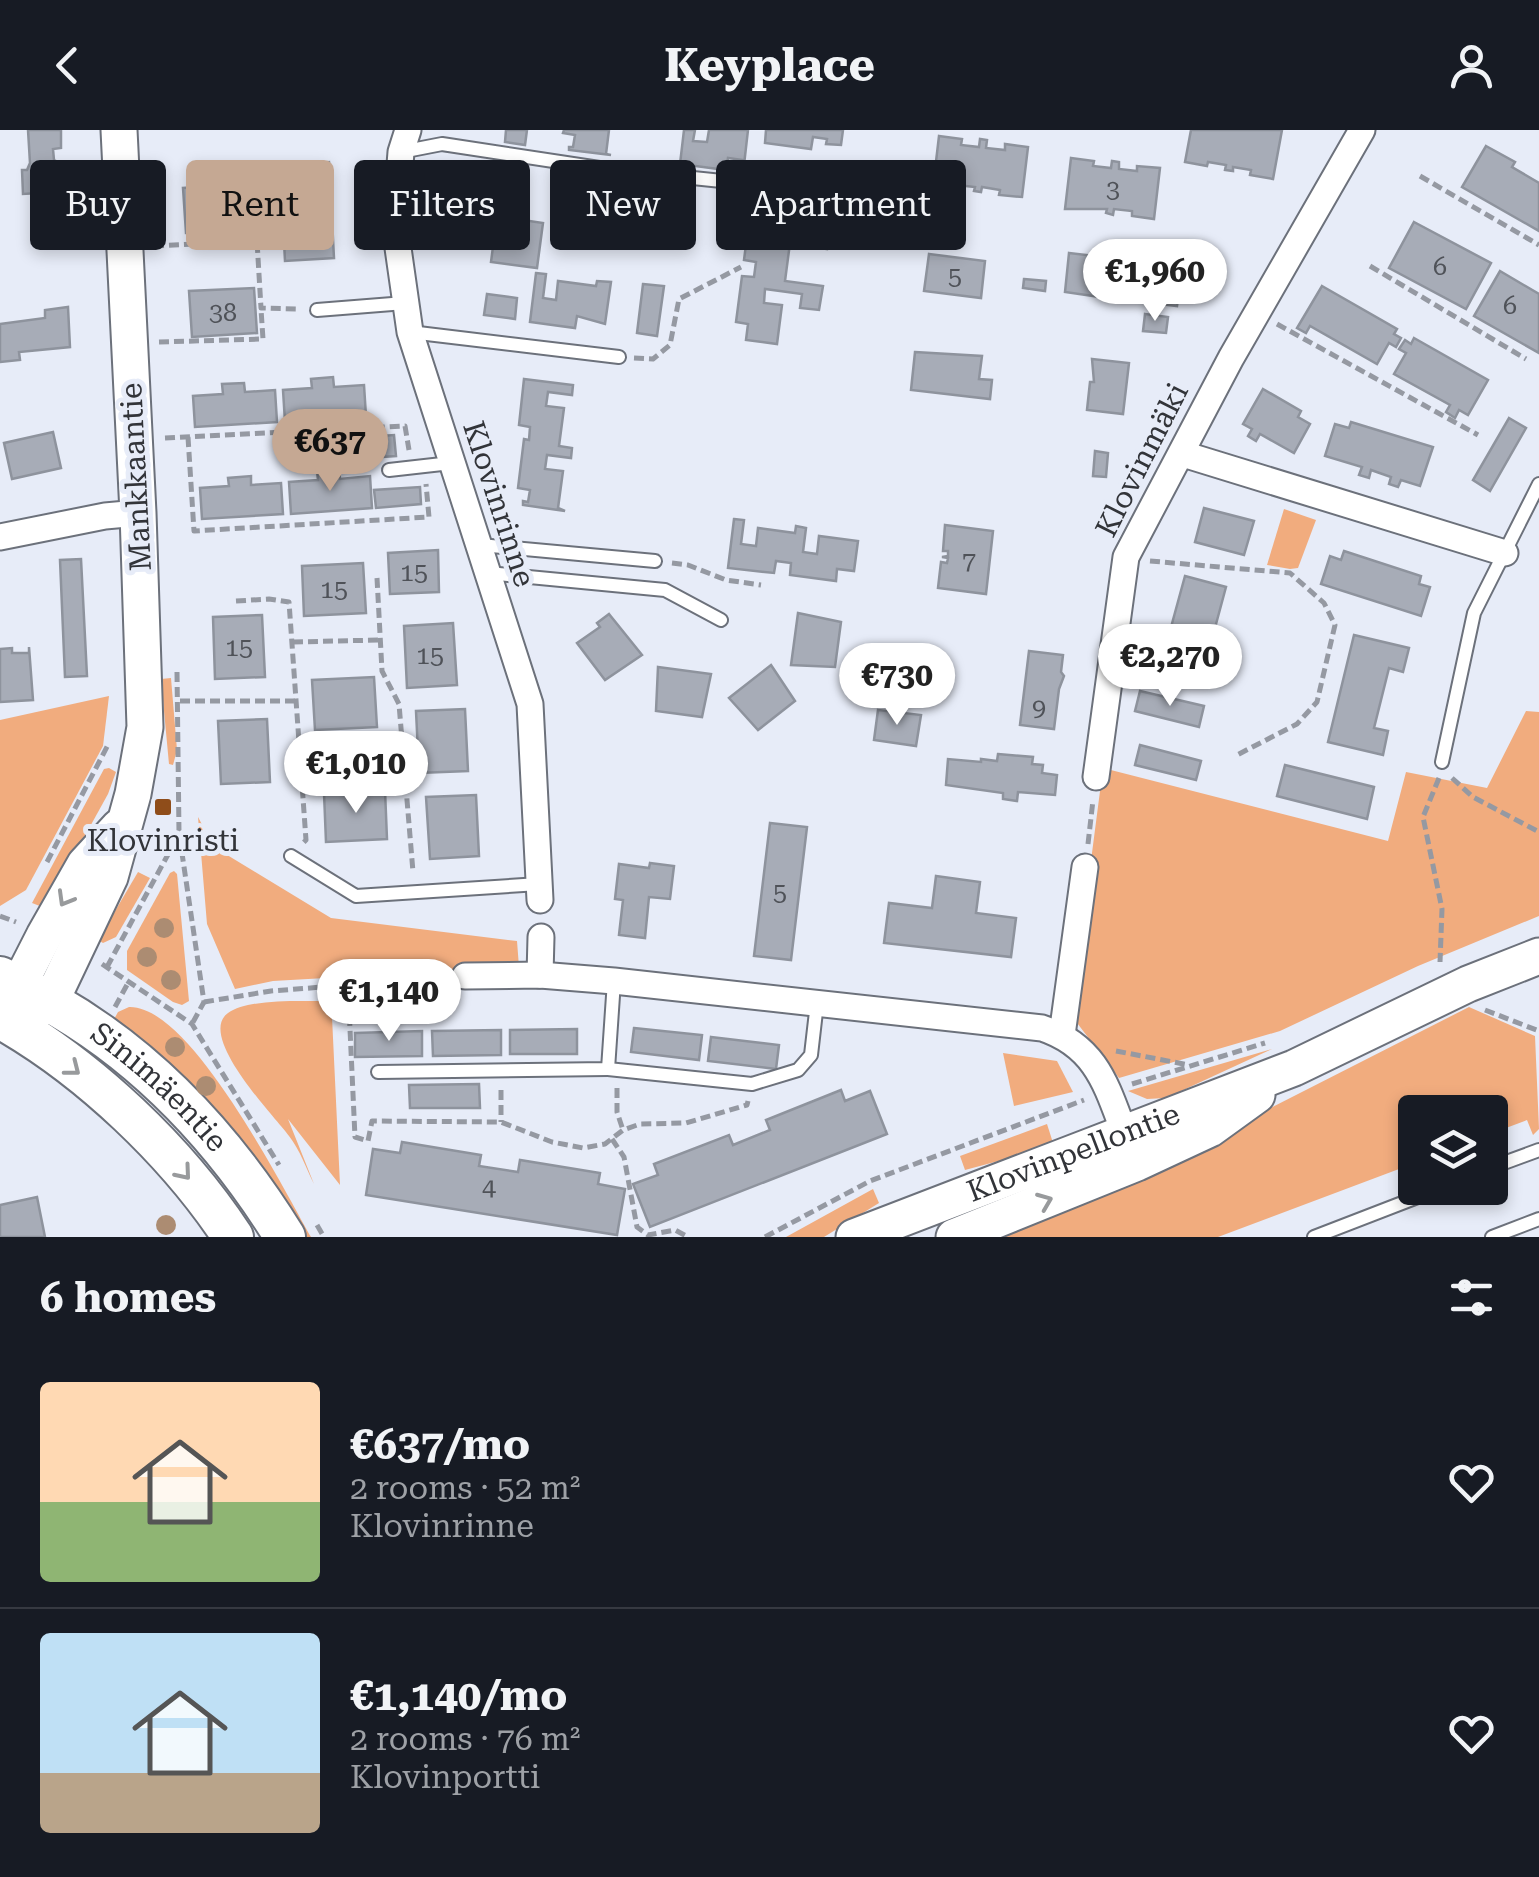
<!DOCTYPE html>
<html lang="en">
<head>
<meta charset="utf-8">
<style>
  :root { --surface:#171b24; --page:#242831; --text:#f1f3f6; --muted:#9ea1a6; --line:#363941; --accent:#c5a893 }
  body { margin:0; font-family:"Roboto Serif",serif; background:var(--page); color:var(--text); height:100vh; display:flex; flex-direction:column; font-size:38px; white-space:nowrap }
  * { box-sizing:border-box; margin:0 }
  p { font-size:32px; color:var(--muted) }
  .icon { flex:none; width:55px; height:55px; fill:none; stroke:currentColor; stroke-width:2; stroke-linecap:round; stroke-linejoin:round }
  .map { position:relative; height:1107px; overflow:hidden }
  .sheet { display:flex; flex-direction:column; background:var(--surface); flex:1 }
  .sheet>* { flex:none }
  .hud { position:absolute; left:30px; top:30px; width:1000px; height:90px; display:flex; gap:20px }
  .tools { position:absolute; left:1398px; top:965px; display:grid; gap:20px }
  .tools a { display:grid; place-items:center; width:110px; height:110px; border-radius:10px; background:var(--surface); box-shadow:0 5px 15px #0003; font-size:50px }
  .price { position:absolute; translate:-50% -85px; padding:0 22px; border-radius:35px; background:#fff; color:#222; font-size:32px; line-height:65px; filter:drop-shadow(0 2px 5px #0008) }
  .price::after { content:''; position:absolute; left:50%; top:60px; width:30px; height:22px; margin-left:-15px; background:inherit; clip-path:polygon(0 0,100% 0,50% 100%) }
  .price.active { background:var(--accent); color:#111 }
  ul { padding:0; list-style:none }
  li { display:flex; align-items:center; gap:30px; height:250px; padding:0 40px }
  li+li { border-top:2px solid var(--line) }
  li span { display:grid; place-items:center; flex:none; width:280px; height:200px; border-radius:10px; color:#555 }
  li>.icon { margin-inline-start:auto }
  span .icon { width:120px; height:120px; fill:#fffc; stroke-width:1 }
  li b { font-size:42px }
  h2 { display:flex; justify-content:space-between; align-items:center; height:120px; padding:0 40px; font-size:42px }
  .pill { padding:0 35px; border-radius:10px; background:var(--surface); box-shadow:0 5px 15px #0003; font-size:35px; line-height:90px }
  .pill.active { background:var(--accent); color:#111 }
  header { display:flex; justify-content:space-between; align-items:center; height:130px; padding:0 40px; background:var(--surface); font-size:45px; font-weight:700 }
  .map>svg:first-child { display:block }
  .green { fill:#f1ac7e }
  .building { fill:#a7acb7; stroke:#8e939d; stroke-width:2.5 }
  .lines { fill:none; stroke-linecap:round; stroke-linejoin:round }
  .service-casing { stroke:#6c717b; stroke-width:16 }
  .minor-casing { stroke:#6c717b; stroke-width:29 }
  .secondary-casing { stroke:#6c717b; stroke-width:39 }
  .primary-casing { stroke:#6c717b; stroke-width:44 }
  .path { stroke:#9599a2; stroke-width:5; stroke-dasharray:10 5; stroke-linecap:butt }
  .service { stroke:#fff; stroke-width:12 }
  .minor { stroke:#fff; stroke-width:25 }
  .secondary { stroke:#fff; stroke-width:35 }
  .primary { stroke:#fff; stroke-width:40 }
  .tree { fill:#ac8c72 }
  .oneway { stroke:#989a9c }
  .poi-dot { fill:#8f4d1a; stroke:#e7ecf8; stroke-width:4 }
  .labels { text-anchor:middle; stroke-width:10; stroke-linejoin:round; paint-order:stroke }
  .number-label { font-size:25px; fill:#4f5258 }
  .street-label { font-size:30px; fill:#323439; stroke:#e7ecf8 }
  .poi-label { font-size:30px; fill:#323439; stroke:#e7ecf8 }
</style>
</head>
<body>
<header><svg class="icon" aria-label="back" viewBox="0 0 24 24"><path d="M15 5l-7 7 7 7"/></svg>Keyplace<svg class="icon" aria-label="person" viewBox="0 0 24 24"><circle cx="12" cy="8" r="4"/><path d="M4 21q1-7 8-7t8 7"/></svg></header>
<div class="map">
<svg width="1539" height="1107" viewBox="0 0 1539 1107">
  <rect width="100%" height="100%" fill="#e7ecf8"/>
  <!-- green -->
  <g class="green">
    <polygon points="1284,379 1316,390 1298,438 1290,439 1267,435"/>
    <polygon points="171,548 177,620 173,635 169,634 161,549"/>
    <polygon points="109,566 103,616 26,760 0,776 0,590"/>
    <polygon points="1526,581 1539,582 1539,786 1418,836 1280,901 1119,948 1071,885 1103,638 1388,711 1406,642 1487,658"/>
    <polygon points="109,638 116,642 108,664 45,778 32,773 104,639"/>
    <polygon points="198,687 214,717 331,788 517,811 519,837 273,851 235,859 207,794"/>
    <polygon points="174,741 177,744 189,871 182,875 173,872 127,840 127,821 170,743"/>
    <polygon points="138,742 150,748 116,807 103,813 98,810"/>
    <path d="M320,871L332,887L340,1055L288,989L314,1054C306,1038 300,1020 289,1006C275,987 196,906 228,883C248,869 296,871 320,871Z"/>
    <path d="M129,877C191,875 282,1057 311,1107H303L112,893L118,882Z"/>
    <polygon points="1469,877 1535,906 1539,999 1533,1005 1527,990 1490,1004 1490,982 1415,982 1415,1033 1218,1107 977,1107 1141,1044"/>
    <polygon points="1272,919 1166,968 1147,969 1128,961"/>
    <polygon points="1003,923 1057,931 1073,962 1014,976"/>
    <polygon points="1047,994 1054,1016 965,1040 960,1026"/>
    <polygon points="873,1059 879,1073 824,1107 786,1107"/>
  </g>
  <!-- building -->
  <g class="building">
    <polygon points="28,0 61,0 61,18 53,19 54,30 62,34 63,44 55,48 55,62 23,64 22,40 27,40 30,33"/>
    <polygon points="506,0 527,0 525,15 505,12"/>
    <polygon points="564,0 609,0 606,24 611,25 569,20 569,17 573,17 575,5 563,3"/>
    <polygon points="684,0 695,0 693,11 707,12 709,0 748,0 744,35 743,30 728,28 726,40 680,34"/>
    <polygon points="766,0 843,0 841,15 826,14 827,9 813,7 811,19 765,13"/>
    <polygon points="1191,0 1282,0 1273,49 1250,45 1251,40 1233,37 1233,41 1225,40 1226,35 1208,32 1207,36 1185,32"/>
    <polygon points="939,6 962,9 961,15 979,17 980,9 987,10 986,18 1005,20 1005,14 1028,17 1022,67 999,65 1000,60 982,57 981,62 974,61 975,57 956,55 956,59 933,57"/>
    <polygon points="1486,16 1515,32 1512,37 1539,53 1539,101 1462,57"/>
    <polygon points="1071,28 1094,31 1093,36 1111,38 1112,31 1119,32 1119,39 1137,41 1137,36 1160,38 1154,89 1132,86 1132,81 1114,79 1113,85 1106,83 1107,79 1065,79"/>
    <polygon points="329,32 334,128 285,131 280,35"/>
    <polygon points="248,54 251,99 186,103 183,58"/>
    <polygon points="750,84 831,94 827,119 807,116 809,101 774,97 772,111 790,113 785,151 823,156 819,180 800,178 802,164 765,159 764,173 782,175 777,214 746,210 748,194 736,192 742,146 754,147 756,132 744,130"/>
    <polygon points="497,86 543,93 537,138 491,132"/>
    <polygon points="1414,92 1491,133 1466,179 1389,138"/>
    <polygon points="1069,123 1104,127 1100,167 1065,162"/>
    <polygon points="929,124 985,131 981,168 924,161"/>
    <polygon points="1147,132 1182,136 1177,176 1143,172"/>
    <polygon points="1500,141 1539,164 1539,223 1474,186"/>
    <polygon points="536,143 546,144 543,168 556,170 558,151 596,156 597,151 611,152 605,194 577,186 575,198 530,192"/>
    <polygon points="1024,149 1046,151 1045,161 1023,158"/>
    <polygon points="643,154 664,156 657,206 637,203"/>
    <polygon points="1322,156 1397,199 1394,204 1401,208 1396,217 1389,213 1377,234 1310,196 1306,203 1297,198"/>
    <polygon points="254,158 257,203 192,207 189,161"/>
    <polygon points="487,164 517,168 515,189 484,185"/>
    <polygon points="68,177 70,217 19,222 20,230 0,232 0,194 45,188 45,180"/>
    <polygon points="1145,184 1168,187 1166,203 1143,201"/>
    <polygon points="1414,208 1488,250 1468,285 1459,280 1455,288 1446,282 1450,275 1394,244 1406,223 1399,219 1405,210 1411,214"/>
    <polygon points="915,222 982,226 979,249 992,250 990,269 911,260"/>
    <polygon points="1092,229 1129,233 1123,284 1087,280 1090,252 1094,252"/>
    <polygon points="333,247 334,257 364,255 366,286 285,292 283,260 312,258 311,249"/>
    <polygon points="524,249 573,255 572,265 548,262 546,276 564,278 559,316 572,318 571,328 547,325 545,339 563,341 558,378 565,381 523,375 523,371 528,372 530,360 518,358 524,309 529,310 530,297 519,295"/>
    <polygon points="244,253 245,262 275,260 277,292 195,297 193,266 223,264 222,254"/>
    <polygon points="1263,259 1301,281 1298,287 1310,294 1294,323 1260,304 1256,311 1248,306 1252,299 1243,294"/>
    <polygon points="1509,288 1526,298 1490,361 1473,350"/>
    <polygon points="1351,292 1433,317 1420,356 1401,350 1398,357 1389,354 1391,347 1371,340 1369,348 1359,345 1362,337 1325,326 1335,294 1349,298"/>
    <polygon points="53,302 61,338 12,349 4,313"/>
    <polygon points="394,305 396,326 368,328 366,307"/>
    <polygon points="1095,321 1108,323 1106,347 1093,346"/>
    <polygon points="339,340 340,349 370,346 372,378 291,384 289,352 318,350 317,341"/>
    <polygon points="251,346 251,355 281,353 283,384 202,389 200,358 229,356 228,348"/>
    <polygon points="420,357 421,374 376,378 374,360"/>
    <polygon points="1204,378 1254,391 1244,425 1195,412"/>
    <polygon points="734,389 744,390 741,414 756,416 758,398 795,403 796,396 806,398 803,422 817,424 819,406 858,411 854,441 837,439 836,451 790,445 791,433 776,431 774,443 728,438"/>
    <polygon points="945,395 993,401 986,464 938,458 941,432 947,433 948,428 942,427 948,426 948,421 943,421"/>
    <polygon points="438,420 439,462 390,464 388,423"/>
    <polygon points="1344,421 1421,446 1419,454 1430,457 1421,486 1321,454 1330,426 1341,430"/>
    <polygon points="81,429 87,546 65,547 60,430"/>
    <polygon points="363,433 366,483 304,486 302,436"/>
    <polygon points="1185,446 1226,457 1205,535 1164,523"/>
    <polygon points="798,483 841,492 835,537 791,535"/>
    <polygon points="609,484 642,525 605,550 577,513 600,497 597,493"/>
    <polygon points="262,485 265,547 215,549 213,487"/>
    <polygon points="453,493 457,555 407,558 404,496"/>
    <polygon points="1354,505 1409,518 1403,542 1389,538 1374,598 1388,601 1383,625 1328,612"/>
    <polygon points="29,517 33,570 0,572 0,519 12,518 12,523 29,523"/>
    <polygon points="1029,521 1063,525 1061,542 1064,546 1059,559 1054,599 1020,595"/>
    <polygon points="771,535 795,571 758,600 729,568"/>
    <polygon points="658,537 711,544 702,587 656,581"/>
    <polygon points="374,547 377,597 315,600 312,550"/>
    <polygon points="1140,561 1204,576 1199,597 1135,581"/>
    <polygon points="465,579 468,641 419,643 416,581"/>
    <polygon points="878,580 921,585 916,616 874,610"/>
    <polygon points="267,589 270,652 221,654 218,591"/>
    <polygon points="1140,615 1201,631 1196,650 1135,635"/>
    <polygon points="998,624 1033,627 1032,634 1043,635 1042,643 1057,645 1055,665 1018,662 1017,671 1003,669 1003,663 946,655 948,629 981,632 981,629 997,631"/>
    <polygon points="1285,635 1374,657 1367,689 1277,666"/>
    <polygon points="385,660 387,709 326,712 324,663"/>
    <polygon points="476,665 479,726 430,729 426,667"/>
    <polygon points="770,693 807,697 791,830 754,826"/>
    <polygon points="650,733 674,736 670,769 649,767 645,808 619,805 623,770 615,769 619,734 649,738"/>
    <polygon points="936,746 980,752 976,783 1016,788 1011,827 884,813 889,773 932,778"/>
    <polygon points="634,898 702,905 699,930 631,922"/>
    <polygon points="577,899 577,924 510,924 510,900"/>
    <polygon points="501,900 501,925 433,926 432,901"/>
    <polygon points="422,901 422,926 355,927 355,903"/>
    <polygon points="711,907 779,915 776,939 708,931"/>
    <polygon points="479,954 480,978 410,978 409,955"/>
    <polygon points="841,960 845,971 870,961 887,1004 650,1097 633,1054 658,1045 654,1034 729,1005 733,1015 770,1000 766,990"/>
    <polygon points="402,1012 481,1025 479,1036 518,1042 520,1030 600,1043 598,1054 625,1059 617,1105 366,1065 373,1019 400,1023"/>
    <polygon points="37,1067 45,1107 0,1107 0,1075"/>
  </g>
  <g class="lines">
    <!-- service casing -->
    <g class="service-casing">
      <g id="service">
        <polyline points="401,22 442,14 606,39 770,56"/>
        <polyline points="317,180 405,173"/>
        <polyline points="410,202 619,227"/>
        <polyline points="389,340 451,333"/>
        <polyline points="480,415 655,431"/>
        <polyline points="488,443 665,460 721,490"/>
        <polyline points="1442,632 1474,483 1539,354"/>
        <polyline points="291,726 356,766 539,754"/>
        <polyline points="608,939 752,954 798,940 811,925 817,873"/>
        <polyline points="378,942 608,939 614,851"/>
        <polyline points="1490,1038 1539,1020"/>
        <polyline points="1314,1107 1441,1058"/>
        <polyline points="1492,1107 1539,1089"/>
      </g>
    </g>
    <!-- minor casing -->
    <g class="minor-casing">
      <g id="minor">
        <polyline points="408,0 401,22 395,97 410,202 530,574 540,770"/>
        <polyline points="1183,324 1505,423"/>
        <polyline points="0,407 105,386 138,383"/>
        <polyline points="1096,647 1126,427 1231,228 1362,0"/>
        <polyline points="540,845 541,807"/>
        <path d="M465,846L540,845L614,851L1042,898C1102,918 1108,964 1130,1017"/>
        <polyline points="1062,905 1085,737"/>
      </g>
    </g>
    <!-- secondary casing -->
    <g class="secondary-casing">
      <g id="secondary">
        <polyline points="16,885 19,855 44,806 85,734 119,697"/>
        <polyline points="28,887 51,871 110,747 133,664 145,597 138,383 119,0"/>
        <path id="s1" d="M854,1107L1294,938L1468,854L1539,826"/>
        <polyline points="954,1107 1137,1033 1210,999 1257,965"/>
      </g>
    </g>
    <!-- primary casing -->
    <g class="primary-casing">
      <g id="primary">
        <path id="s2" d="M0,847C124,901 215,994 285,1107"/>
        <path d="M0,888C89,938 177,1022 233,1107"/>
      </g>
    </g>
    <!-- path -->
    <g class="path">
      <polyline points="1420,46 1539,115"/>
      <polyline points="154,116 257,111 261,178 299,179"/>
      <polyline points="1370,136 1526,229"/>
      <polyline points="1277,194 1478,305"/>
      <polyline points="159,212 263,209 261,179"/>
      <polyline points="634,228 653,229 670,215 679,169 741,137"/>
      <polyline points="188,307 194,401 429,387 426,354"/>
      <polyline points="165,308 405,296 409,320"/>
      <polyline points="1150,431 1290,443 1324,473 1335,495 1317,572 1297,594 1237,625"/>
      <polyline points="672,433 688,435 726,450 761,455"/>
      <polyline points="377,448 382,541 399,574 413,742"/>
      <polyline points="236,471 269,469 289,472 306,710 303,713"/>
      <polyline points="293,512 380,510"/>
      <polyline points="177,542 179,703 204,872 192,894"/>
      <polyline points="180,571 297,571"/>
      <polyline points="1439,648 1423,687 1442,779 1440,832"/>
      <polyline points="1452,648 1473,667 1539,702"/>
      <polyline points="1088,714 1093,670"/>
      <polyline points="47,732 109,613"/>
      <polyline points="0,786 16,792"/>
      <polyline points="102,834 192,894 279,1035"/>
      <polyline points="107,837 178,706"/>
      <polyline points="419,850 444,861"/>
      <polyline points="348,856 355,1007 368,1011 372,991 501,992 552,1012 583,1018 605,1014 623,1000 640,994 686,993 747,975 748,971"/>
      <polyline points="204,872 271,861 439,848"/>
      <polyline points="115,877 128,853"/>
      <polyline points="1485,880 1539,901"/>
      <polyline points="1116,921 1189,935"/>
      <polyline points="1132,954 1265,913"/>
      <polyline points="617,958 617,982 623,1000"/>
      <polyline points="501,960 501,992"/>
      <polyline points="612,1009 624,1027 637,1097 648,1105 675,1100 688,1107"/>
      <polyline points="317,1095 324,1107"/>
      <polyline points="765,1107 870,1051 1084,970"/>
    </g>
    <!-- service -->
    <use href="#service" class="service"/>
    <!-- minor -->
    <use href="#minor" class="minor"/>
    <!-- secondary -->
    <use href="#secondary" class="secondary"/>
    <!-- primary -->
    <use href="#primary" class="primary"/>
  </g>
  <!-- trees -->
  <g class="tree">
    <circle cx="164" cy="798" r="10"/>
    <circle cx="147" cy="827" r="10"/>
    <circle cx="171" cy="850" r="10"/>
    <circle cx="175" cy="917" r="10"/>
    <circle cx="206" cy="956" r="10"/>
    <circle cx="166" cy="1095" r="10"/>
  </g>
  <!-- one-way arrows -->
  <defs><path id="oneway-chevron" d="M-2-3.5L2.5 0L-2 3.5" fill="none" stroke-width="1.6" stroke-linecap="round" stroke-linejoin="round" transform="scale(2.5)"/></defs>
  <g class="oneway">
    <use href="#oneway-chevron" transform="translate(65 769) rotate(120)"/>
    <use href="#oneway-chevron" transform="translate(73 939) rotate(38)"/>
    <use href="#oneway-chevron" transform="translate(184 1043) rotate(50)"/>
    <use href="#oneway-chevron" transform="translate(1045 1071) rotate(-22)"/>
  </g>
  <!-- markers -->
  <rect class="poi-dot" x="153" y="667" width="20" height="20" rx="5"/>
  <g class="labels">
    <!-- number labels -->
    <g class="number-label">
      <text x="1113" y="68">3</text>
      <text x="1440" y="145">6</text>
      <text x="955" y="155">5</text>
      <text x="1510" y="184">6</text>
      <text x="223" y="191">38</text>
      <text x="969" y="439">7</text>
      <text x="414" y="451">15</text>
      <text x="334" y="468">15</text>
      <text x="239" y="526">15</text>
      <text x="430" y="534">15</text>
      <text x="1039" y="586">9</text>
      <text x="780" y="771">5</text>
      <text x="489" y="1066">4</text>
    </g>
    <!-- street labels -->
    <g class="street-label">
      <text transform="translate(1142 330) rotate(-63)" y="10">Klovinmäki</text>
      <text transform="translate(136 347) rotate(-93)" y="10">Mankkaantie</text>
      <text transform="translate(499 374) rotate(72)" y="10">Klovinrinne</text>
      <text dy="10" stroke="none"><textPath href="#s2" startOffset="195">Sinimäentie</textPath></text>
      <text dy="10" stroke="none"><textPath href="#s1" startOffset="235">Klovinpellontie</textPath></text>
    </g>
    <!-- poi labels -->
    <g class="poi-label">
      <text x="163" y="721">Klovinristi</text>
    </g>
  </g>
</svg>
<div class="tools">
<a><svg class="icon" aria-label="layers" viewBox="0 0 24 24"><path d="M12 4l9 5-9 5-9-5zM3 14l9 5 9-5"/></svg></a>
</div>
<b class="price" style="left:1155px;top:194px">€1,960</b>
<b class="price active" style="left:330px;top:364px">€637</b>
<b class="price" style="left:1170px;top:579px">€2,270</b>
<b class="price" style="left:897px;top:598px">€730</b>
<b class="price" style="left:356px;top:686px">€1,010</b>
<b class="price" style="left:389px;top:914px">€1,140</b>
<div class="hud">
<a class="pill">Buy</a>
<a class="pill active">Rent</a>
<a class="pill">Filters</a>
<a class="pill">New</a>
<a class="pill">Apartment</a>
</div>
</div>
<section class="sheet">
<h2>6 homes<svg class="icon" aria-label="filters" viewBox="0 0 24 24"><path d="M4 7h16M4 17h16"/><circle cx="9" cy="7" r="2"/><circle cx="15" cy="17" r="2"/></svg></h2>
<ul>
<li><span style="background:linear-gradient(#ffd9b3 60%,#8fb573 0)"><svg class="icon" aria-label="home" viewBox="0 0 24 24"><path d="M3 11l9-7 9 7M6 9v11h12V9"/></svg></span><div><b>€637/mo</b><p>2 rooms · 52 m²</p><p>Klovinrinne</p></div><svg class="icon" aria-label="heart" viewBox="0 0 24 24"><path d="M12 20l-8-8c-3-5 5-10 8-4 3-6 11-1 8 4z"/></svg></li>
<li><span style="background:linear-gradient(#bfe0f5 70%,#b9a48a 0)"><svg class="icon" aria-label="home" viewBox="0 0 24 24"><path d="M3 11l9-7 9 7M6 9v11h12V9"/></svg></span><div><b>€1,140/mo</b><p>2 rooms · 76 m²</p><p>Klovinportti</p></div><svg class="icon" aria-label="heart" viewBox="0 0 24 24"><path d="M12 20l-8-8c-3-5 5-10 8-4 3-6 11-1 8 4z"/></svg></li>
</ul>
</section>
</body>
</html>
